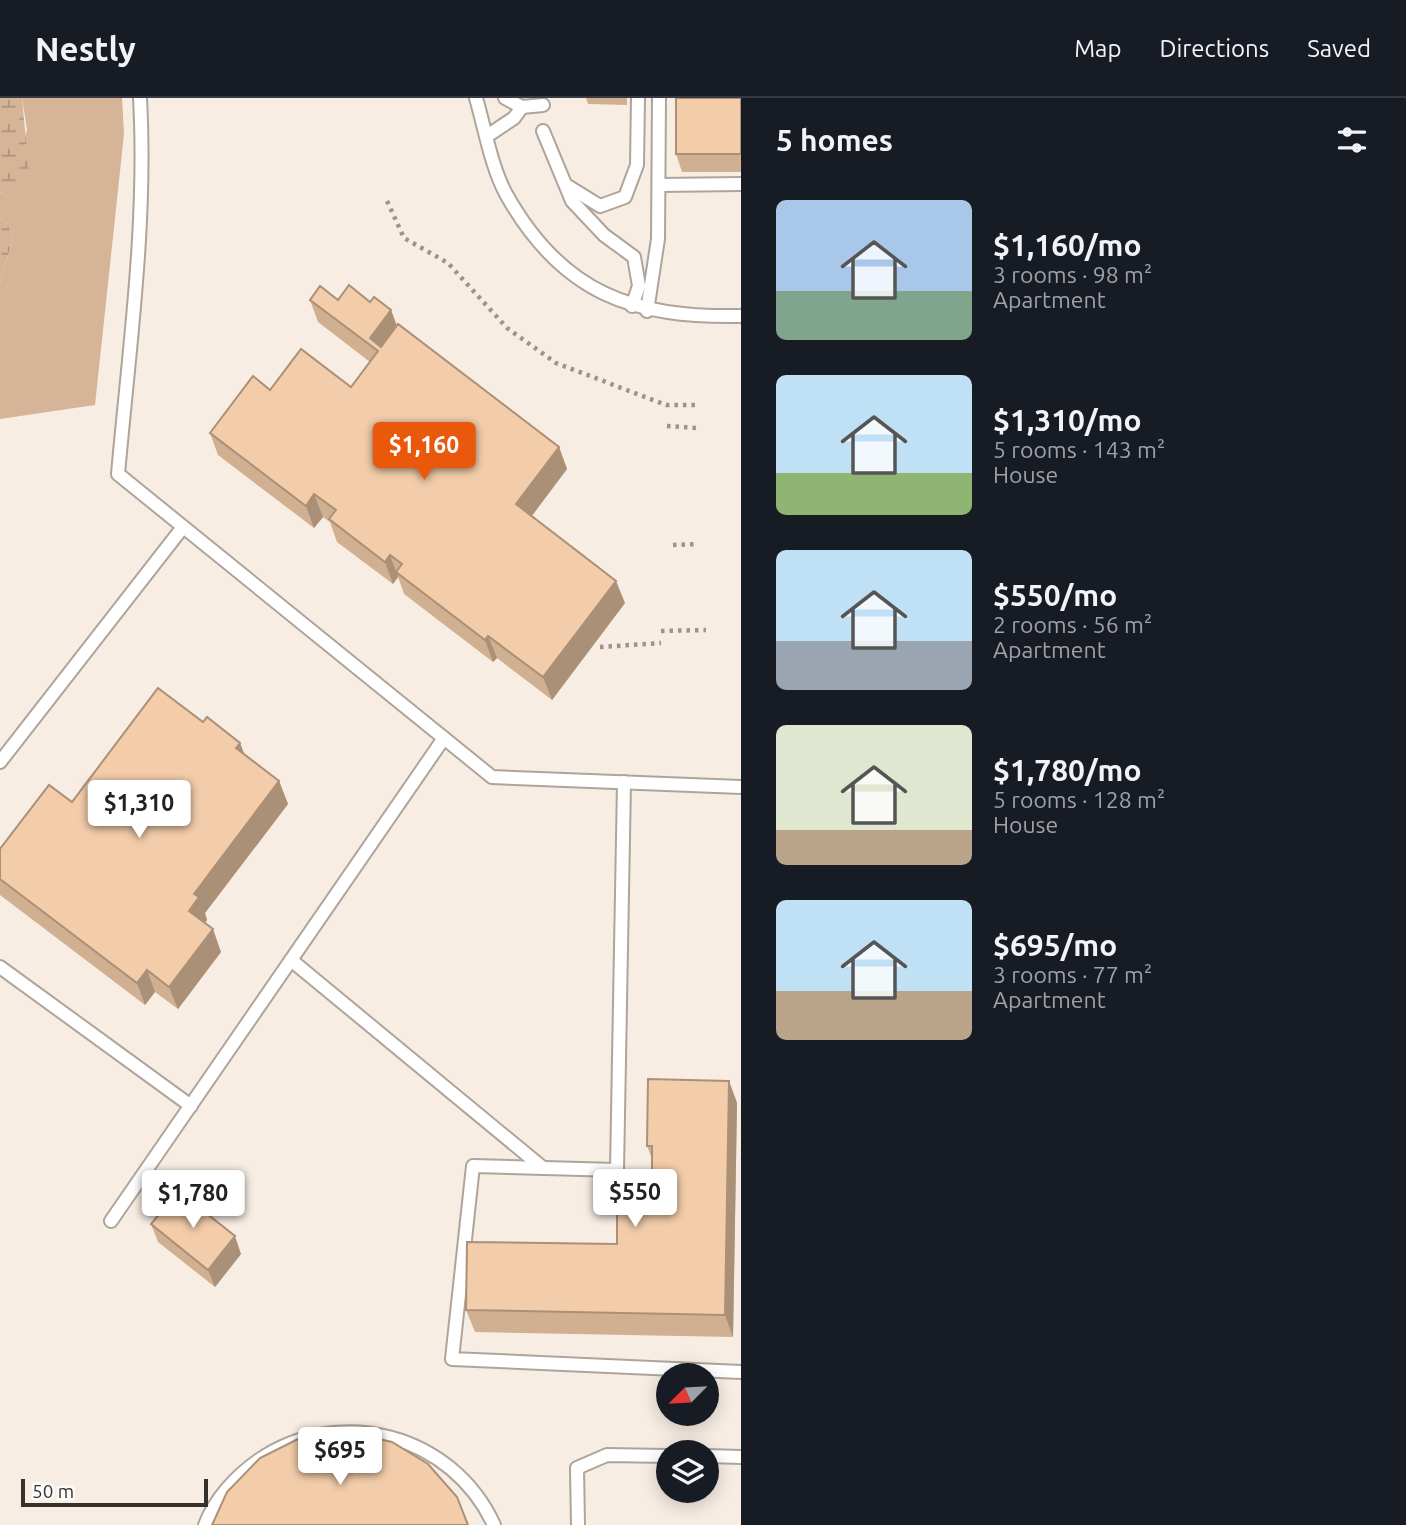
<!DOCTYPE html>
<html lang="en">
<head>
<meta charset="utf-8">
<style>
  :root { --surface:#171b24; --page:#242831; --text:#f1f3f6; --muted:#9ea1a6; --line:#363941; --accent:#ea580c }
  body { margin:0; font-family:Ubuntu,sans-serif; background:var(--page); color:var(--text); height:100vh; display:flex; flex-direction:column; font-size:26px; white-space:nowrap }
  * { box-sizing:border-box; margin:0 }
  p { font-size:23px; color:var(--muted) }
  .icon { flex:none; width:38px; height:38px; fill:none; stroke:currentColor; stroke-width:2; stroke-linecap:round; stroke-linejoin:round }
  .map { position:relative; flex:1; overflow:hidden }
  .sheet { display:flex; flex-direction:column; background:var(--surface); width:665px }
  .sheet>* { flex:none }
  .needle { width:46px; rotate:246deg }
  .controls { position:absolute; left:656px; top:1265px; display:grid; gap:14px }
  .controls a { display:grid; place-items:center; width:63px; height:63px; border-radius:50%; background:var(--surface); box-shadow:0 4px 18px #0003; font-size:35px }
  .scale { position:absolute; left:21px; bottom:18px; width:187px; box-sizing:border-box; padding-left:7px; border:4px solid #35312d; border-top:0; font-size:19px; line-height:24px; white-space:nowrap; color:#35312d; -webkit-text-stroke:5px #fefcfa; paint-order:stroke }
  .price { position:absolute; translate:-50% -60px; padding:0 16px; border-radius:7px; background:#fff; color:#222; font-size:23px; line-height:46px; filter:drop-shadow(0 2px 4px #0008) }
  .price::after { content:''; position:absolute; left:50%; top:42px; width:21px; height:16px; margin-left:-10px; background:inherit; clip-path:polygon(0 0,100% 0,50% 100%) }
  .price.selected { background:var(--accent); color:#fff }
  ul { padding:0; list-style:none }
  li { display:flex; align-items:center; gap:21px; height:175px; padding:0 35px }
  li span { display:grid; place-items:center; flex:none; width:196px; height:140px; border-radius:10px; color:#555 }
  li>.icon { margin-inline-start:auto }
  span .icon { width:84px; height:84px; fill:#fffc; stroke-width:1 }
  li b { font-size:30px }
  h2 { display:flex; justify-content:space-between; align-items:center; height:84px; padding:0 35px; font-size:30px }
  header { display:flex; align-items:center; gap:42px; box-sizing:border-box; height:98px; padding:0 35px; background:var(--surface); border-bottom:2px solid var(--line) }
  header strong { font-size:33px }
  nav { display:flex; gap:38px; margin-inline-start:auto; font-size:24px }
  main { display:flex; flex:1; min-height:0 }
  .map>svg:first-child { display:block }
  .grass { fill:#d5b497 }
  .wetland { fill:url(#wetland-marsh) }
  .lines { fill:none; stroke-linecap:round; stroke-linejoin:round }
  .lane-casing { stroke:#afa49b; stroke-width:16 }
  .path { stroke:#9b938c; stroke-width:4.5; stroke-dasharray:3.5 5; stroke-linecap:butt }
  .lane { stroke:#fff; stroke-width:12 }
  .wall { fill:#d1b092 }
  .shaded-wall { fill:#aa9077 }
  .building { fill:#f3cdaa; stroke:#aa9077; stroke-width:2 }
</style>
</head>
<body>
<header>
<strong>Nestly</strong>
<nav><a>Map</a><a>Directions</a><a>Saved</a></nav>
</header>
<main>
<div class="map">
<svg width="741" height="1427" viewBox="0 0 741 1427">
  <defs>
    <pattern id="wetland-marsh" width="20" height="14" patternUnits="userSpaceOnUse" patternTransform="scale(1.75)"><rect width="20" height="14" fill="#d5b497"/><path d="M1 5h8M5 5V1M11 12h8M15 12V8" fill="none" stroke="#ae937c"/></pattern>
  </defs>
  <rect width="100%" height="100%" fill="#f8ede3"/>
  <!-- grass -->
  <polygon class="grass" points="22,0 122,0 124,36 95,307 0,321 0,185 13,140 7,125 0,120 0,94 8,99 27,32"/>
  <!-- wetland -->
  <g class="wetland">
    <polygon points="0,0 22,0 29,75 8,99 0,94"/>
    <polygon points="0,120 7,125 13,140 0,185"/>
  </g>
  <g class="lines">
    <!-- lane casing -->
    <g class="lane-casing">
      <g id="lane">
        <path d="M140,0C147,125 129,252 118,376L492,679L741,689"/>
        <path d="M476,0C485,31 491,68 506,96C562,196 633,220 741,218"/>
        <polyline points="505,0 522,9 543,7"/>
        <polyline points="543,33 572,103 604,137 634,159 639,188 632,208"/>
        <polyline points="487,38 514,20 522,9"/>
        <polyline points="566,87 600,108 625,99 637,67 638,0"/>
        <polyline points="659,87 741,86"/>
        <polyline points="647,213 658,141 659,0"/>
        <polyline points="0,664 183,429"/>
        <polyline points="624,684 617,1072 473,1068 452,1261 741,1274"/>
        <polyline points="291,862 543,1070"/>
        <polyline points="0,869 191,1008"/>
        <polyline points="111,1123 444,640"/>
        <polyline points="707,1358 741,1359"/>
        <path d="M205,1427C215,1401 236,1378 259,1362C340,1307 452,1336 494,1427"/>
        <polyline points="578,1427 577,1370 607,1357 668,1358"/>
      </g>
    </g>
    <!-- path -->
    <g class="path">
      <polyline points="387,103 404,140 448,165 507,230 556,265 666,307 697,307"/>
      <polyline points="667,328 697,330"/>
      <polyline points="673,447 697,446"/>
      <polyline points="661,533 706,532"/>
      <polyline points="600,549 661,545"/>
    </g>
    <!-- lane -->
    <use href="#lane" class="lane"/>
  </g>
  <!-- wall -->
  <g class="wall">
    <polygon points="586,0 627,0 627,7 588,6"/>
    <polygon points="741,0 741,74 682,74 676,56"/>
    <polygon points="310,202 338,202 370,204 391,212 397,228 559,349 567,371 532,418 625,505 552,602 497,560 493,564 404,496 398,479 393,486 337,444 330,424 323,419 314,430 218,357 210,335 270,292 351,289 370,264 318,224"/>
    <polygon points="203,624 240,645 245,657 279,683 288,706 205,815 207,822 205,825 221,854 178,911 155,894 145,907 0,797 0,751"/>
    <polygon points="729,983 737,1005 733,1239 475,1234 466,1212 617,1146 639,1106 652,1095 652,1061 647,1048"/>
    <polygon points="151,1126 241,1156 215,1189 158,1144"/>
  </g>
  <!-- shaded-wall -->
  <g class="shaded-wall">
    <polygon points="391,212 399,234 378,253 370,240"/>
    <polygon points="559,349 567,371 524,428 516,406"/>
    <polygon points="314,396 323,419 314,430 306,408"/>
    <polygon points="390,457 398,479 393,486 385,464"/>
    <polygon points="616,483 625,505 552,602 543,579"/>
    <polygon points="488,538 497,560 493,564 485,542"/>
    <polygon points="240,645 248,667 236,650"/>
    <polygon points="279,683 288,706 205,815 207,822 197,835 189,813 194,796"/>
    <polygon points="213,831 221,854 178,911 169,889"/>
    <polygon points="147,872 155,894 145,907 137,885"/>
    <polygon points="729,983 737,1005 733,1239 725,1217"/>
    <polygon points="235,1138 241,1156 215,1189 208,1172"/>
  </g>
  <!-- building -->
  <g class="building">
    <rect x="676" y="0" width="65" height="56"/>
    <polygon points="349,187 370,204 374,199 391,212 370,240 381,249 398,226 559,349 516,406 616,483 543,579 488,538 485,542 396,474 402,466 390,457 385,464 329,421 336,412 314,396 306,408 210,335 253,278 270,292 301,251 351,289 378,253 310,202 320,188 338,202"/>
    <polygon points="158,590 203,624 207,619 240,645 236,650 279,683 194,796 199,799 189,813 213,831 169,889 147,872 137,885 0,781 0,751 49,687 72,704"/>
    <polygon points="648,981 729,983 725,1217 466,1212 467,1144 617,1146 617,1106 639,1106 639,1095 652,1095 652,1048 647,1048"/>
    <polygon points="178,1093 235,1138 208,1172 151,1126"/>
    <polygon points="349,1334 392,1344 428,1366 457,1399 468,1427 212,1427 227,1394 260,1360 302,1339"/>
  </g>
</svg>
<div class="controls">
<a><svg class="needle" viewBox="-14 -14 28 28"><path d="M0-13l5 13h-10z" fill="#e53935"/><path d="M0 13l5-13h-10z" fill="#9ea1a6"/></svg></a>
<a><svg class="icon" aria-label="layers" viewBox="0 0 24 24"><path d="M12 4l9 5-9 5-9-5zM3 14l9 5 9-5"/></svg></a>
</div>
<div class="scale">50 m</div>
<b class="price selected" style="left:424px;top:384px">$1,160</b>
<b class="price" style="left:139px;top:742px">$1,310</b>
<b class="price" style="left:635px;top:1131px">$550</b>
<b class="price" style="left:193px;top:1132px">$1,780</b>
<b class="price" style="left:340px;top:1389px">$695</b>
</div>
<section class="sheet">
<h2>5 homes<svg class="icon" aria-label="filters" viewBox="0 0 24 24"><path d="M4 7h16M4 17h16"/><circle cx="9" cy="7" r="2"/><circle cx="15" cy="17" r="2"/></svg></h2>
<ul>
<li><span style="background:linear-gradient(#a9c7e8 65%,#7fa58c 0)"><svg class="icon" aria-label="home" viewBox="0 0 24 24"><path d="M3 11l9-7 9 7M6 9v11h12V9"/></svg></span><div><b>$1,160/mo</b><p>3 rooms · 98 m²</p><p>Apartment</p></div></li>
<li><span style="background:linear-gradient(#bfe0f5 70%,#8fb573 0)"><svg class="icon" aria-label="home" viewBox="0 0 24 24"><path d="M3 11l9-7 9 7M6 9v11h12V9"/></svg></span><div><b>$1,310/mo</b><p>5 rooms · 143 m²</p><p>House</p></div></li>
<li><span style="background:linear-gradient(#bfe0f5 65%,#9aa5b1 0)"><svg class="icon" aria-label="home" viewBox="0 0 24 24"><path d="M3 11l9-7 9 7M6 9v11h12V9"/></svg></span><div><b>$550/mo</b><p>2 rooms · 56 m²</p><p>Apartment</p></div></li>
<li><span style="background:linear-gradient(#dfe7d0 75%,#b9a48a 0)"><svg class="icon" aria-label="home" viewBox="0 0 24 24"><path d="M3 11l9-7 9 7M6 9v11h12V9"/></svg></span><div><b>$1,780/mo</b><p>5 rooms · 128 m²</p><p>House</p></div></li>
<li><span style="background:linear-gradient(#bfe0f5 65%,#b9a48a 0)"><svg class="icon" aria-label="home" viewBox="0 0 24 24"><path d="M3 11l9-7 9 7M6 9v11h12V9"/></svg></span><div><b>$695/mo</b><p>3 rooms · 77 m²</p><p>Apartment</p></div></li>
</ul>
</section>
</main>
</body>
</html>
